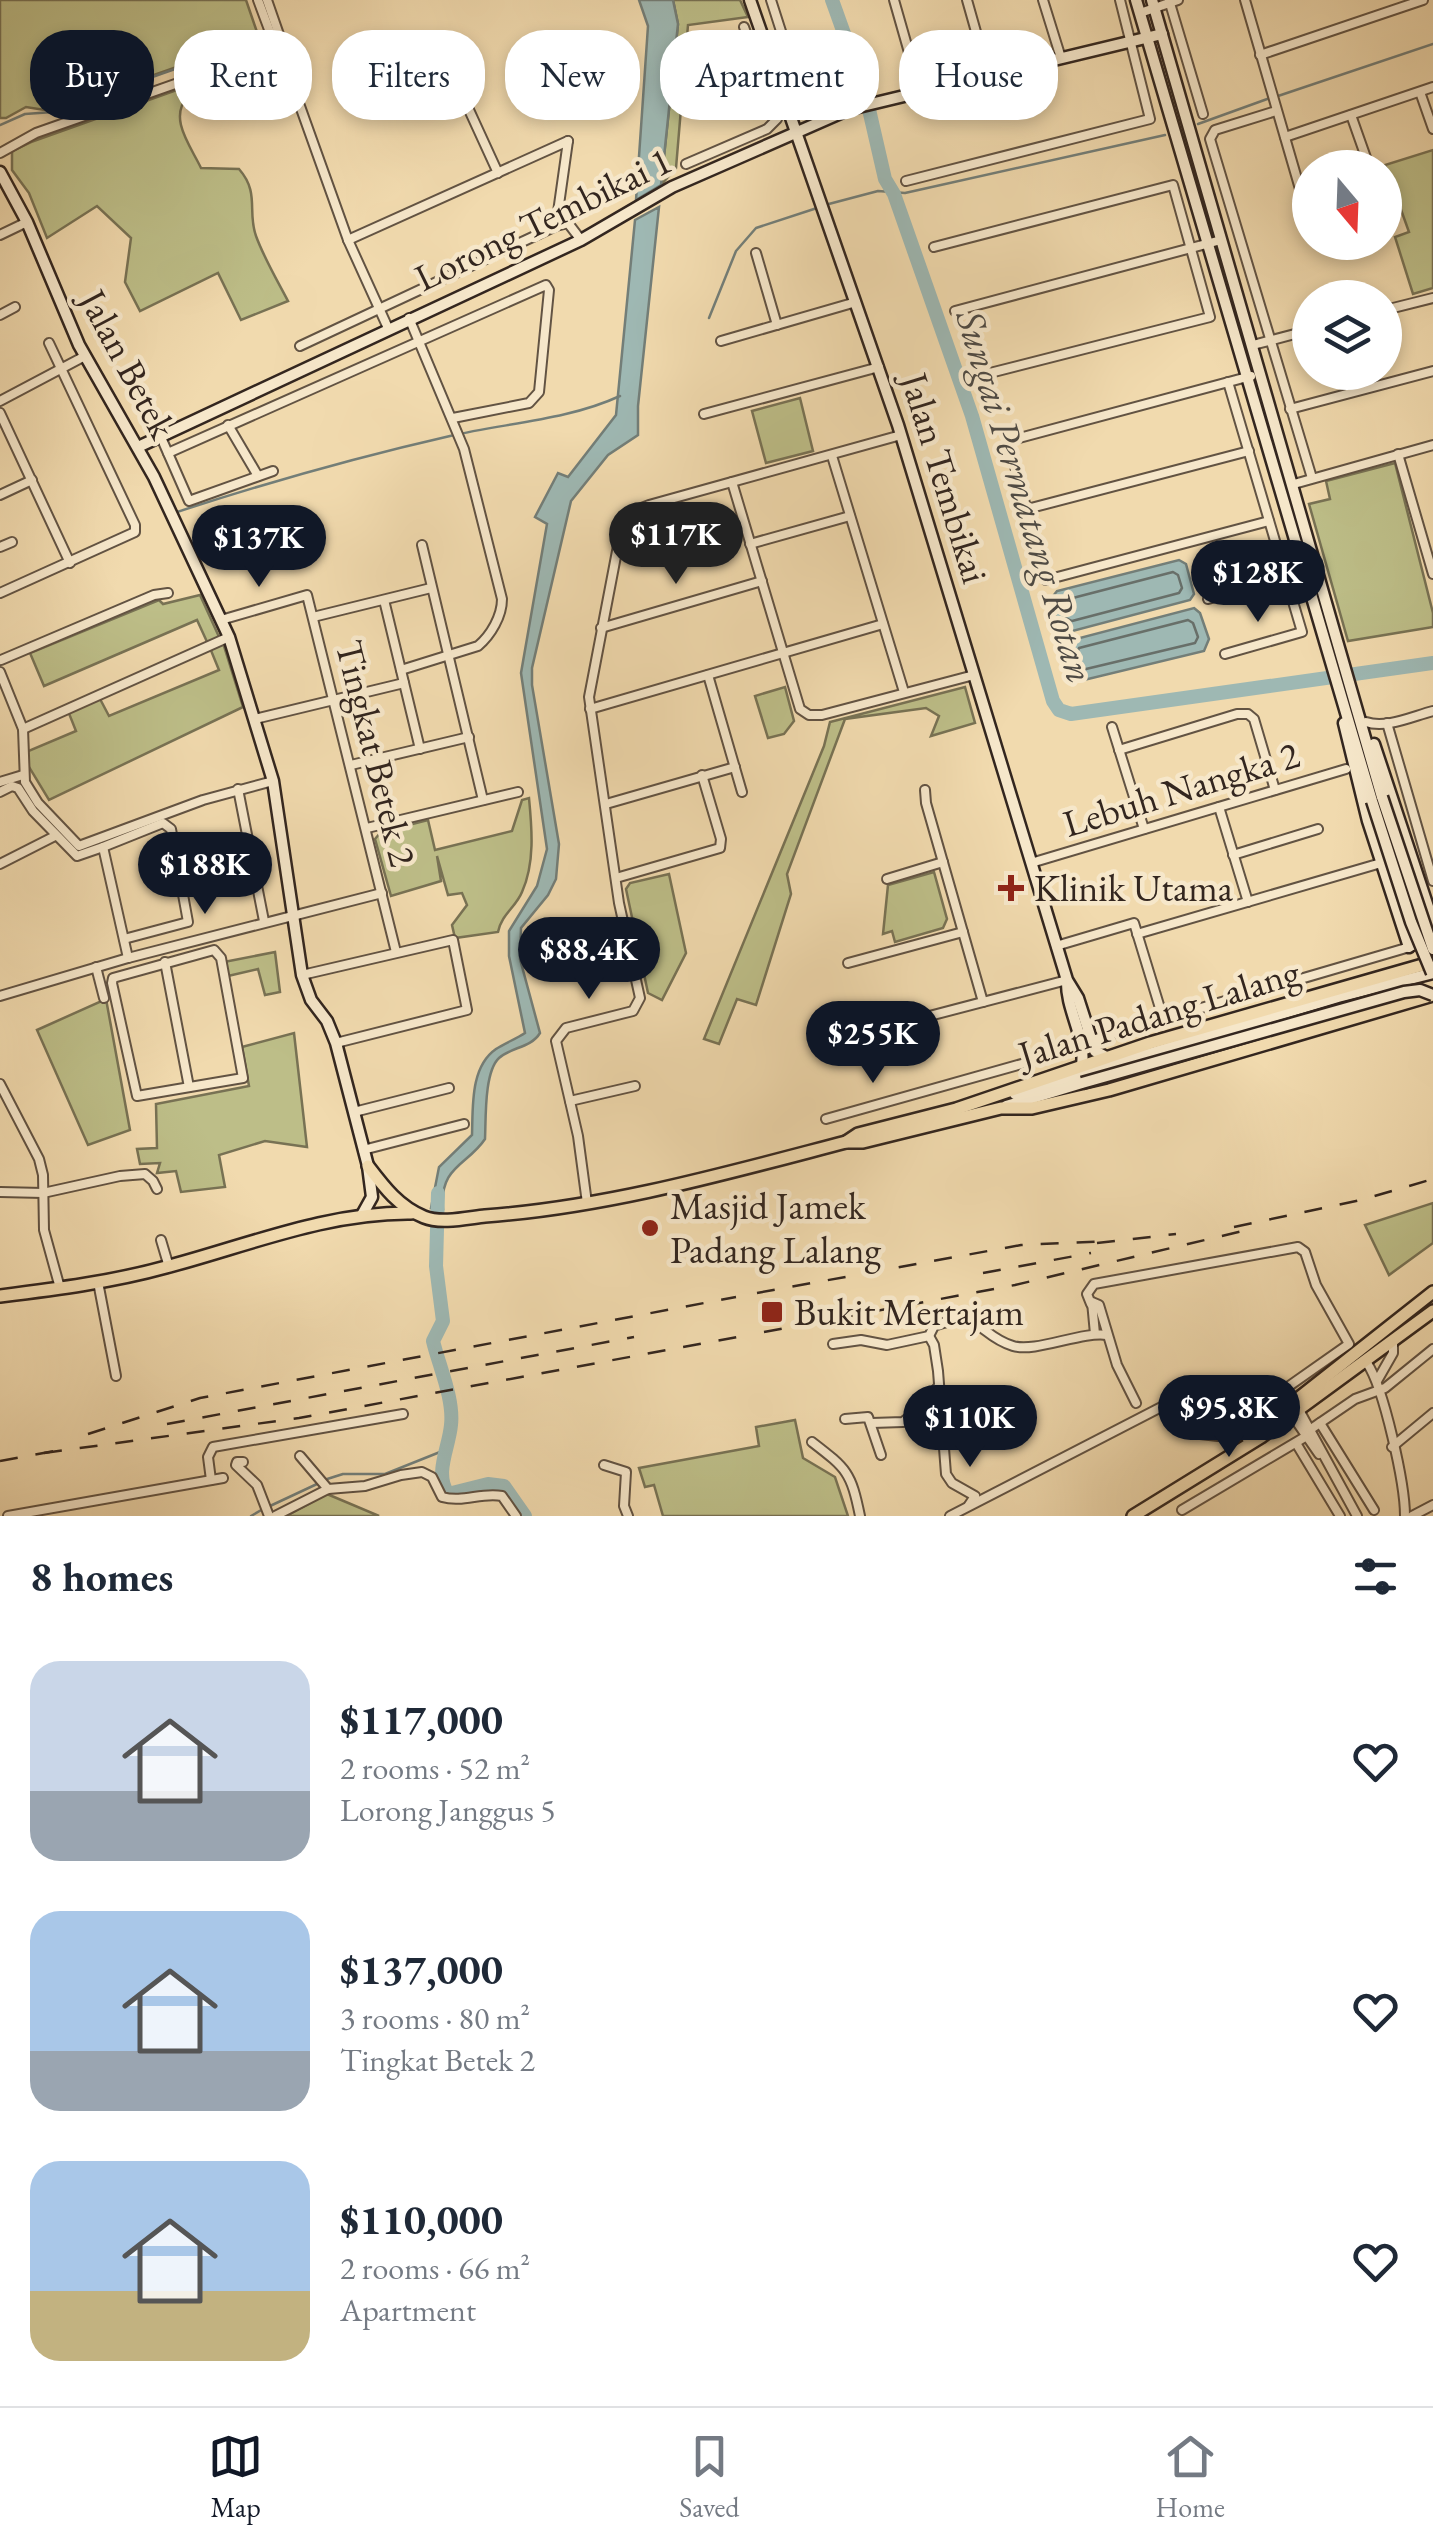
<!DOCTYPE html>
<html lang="en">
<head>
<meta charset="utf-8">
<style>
  :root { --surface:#fff; --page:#f6f6f7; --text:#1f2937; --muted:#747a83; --line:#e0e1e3; --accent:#111827 }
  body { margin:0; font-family:"EB Garamond",serif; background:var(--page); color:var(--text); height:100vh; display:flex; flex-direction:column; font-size:38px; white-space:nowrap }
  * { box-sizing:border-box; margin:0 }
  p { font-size:32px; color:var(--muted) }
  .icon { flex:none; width:55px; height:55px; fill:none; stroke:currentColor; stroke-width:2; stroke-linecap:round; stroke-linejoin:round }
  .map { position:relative; height:1516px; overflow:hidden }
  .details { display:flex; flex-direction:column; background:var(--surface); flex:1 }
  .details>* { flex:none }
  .banner { position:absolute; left:30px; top:30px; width:1375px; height:90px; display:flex; gap:20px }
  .needle { width:65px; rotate:161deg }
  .buttons { position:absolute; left:1292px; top:150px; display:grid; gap:20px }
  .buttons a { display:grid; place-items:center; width:110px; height:110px; border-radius:50%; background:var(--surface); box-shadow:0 5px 15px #0003; font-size:50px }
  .price { position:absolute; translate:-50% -85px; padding:0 22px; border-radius:35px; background:var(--accent); color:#fff; font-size:32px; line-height:65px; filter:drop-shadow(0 2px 5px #0008) }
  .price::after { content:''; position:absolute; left:50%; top:60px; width:30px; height:22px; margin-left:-15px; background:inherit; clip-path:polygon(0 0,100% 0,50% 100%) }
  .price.current { background:#222; color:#fff }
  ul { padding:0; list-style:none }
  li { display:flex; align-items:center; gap:30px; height:250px; padding:0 30px }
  li span { display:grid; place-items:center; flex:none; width:280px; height:200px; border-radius:30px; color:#555 }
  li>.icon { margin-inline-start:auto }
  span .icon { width:120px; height:120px; fill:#fffc; stroke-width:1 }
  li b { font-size:42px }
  h2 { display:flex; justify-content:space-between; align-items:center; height:120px; padding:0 30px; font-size:42px }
  .chip { padding:0 35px; border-radius:40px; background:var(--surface); box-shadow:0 5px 15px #0003; font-size:35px; line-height:90px }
  .chip.current { background:var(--accent); color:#fff }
  .tab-bar { display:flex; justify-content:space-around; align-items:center; height:140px; border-top:2px solid var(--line); background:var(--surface); font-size:28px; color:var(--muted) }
  .tab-bar a { display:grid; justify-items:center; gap:5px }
  .tab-bar .current { color:var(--accent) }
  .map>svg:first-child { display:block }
  .green { fill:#bdbe88; stroke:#787254; stroke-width:2.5 }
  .water { fill:#9eb8b3; stroke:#737e78; stroke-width:2.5 }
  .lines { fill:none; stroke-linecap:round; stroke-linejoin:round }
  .shore { stroke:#686f69; stroke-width:2.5 }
  .stream { stroke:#737e78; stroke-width:2.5 }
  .river { stroke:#9eb8b3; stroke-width:14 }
  .street-casing { stroke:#625343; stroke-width:12 }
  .secondary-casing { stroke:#33261f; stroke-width:15 }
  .primary-casing { stroke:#33261f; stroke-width:16 }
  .street { stroke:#f6e7ca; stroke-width:8 }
  .secondary { stroke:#f6e7ca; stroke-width:10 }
  .primary { stroke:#f1daae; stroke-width:11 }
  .rail { stroke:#33261f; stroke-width:2.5; stroke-dasharray:18 18; stroke-linecap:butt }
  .secondary-bridge-casing { stroke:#33261f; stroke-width:15; stroke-linecap:butt }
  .secondary-bridge { stroke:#f6e7ca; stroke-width:10 }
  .poi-dot { fill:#8f2418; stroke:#f6e7ca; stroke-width:4 }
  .labels { text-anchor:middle; stroke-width:9; stroke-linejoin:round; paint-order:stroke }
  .street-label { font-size:38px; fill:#33261f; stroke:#f6e7ca }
  .poi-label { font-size:38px; fill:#33261f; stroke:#f6e7ca; text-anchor:start }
  .water-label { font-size:40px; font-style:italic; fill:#4e4a44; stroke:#f6e7ca }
</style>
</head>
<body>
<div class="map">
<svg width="1433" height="1516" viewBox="0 0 1433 1516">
  <rect width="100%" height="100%" fill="#f1daae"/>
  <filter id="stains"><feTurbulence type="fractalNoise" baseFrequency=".002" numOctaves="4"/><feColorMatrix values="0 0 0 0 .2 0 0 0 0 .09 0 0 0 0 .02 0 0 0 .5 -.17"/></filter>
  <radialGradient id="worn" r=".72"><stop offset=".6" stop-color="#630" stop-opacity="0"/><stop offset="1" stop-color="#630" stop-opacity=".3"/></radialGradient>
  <!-- green -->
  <g class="green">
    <polygon points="0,0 246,0 257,32 254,40 51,111 26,107 6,118 0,118"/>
    <polygon points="673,0 740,0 748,17 688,25 676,168 661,185 678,24"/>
    <path d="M185,87L188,96C168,118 190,145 201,168L239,169C260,193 247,211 256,236C264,258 277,280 288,301L241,320L218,273L140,311L125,282L131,238L97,206L47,238L29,193L12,170V151L31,142Z"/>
    <polygon points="1433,150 1433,288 1413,294 1395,237 1409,232 1385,165"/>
    <polygon points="800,398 813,451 766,463 752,411"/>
    <polygon points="1395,463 1433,613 1433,627 1348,641 1309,504 1330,499 1326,481"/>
    <polygon points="200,595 220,639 208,644 197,620 44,686 30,653 159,600 163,604"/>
    <polygon points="223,643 243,707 49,800 26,762 26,752 76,731 68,711 99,697 109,716 219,670 210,648"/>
    <polygon points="785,687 794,721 784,734 768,738 755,696"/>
    <polygon points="965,687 975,723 931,736 939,716 926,708 845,719 787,874 791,894 756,1005 737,999 719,1044 704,1039 824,746 830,722"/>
    <path d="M529,798C532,829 535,863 522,892C516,907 501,915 498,932L455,938L452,925L467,905L462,893L448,895L437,856L441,881L391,896L375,839L381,832L428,820L435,850L512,831L522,800Z"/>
    <polygon points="934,872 947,919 943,928 895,942 892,931 883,934 888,885"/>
    <polygon points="669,874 686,953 662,1000 648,993 626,889 630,883"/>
    <polygon points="275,952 280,992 265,995 258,969 228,976 224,962"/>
    <polygon points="106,999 130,1130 88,1145 37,1030"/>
    <polygon points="294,1033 307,1147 265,1141 219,1155 225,1187 181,1192 176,1171 157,1173 160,1163 140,1164 137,1149 157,1148 156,1104 249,1086 242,1047"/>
    <polygon points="1433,1203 1433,1243 1389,1275 1365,1225"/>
    <polygon points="795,1420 803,1458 835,1477 848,1516 663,1516 654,1485 645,1487 639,1468 759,1446 756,1427"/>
    <polygon points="327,1494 379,1516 286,1516"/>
  </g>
  <!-- water -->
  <g class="water">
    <polygon points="639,0 673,0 678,24 661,185 636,200 648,26"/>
    <path d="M659,207L638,406V435L608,455L571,501L532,668V685L559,844L556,879L548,895L521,928L520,959L540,1033C531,1048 511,1047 499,1058C484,1072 486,1119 485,1139C468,1165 439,1166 443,1209L431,1208L439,1167L472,1135C473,1107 470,1067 496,1049C505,1043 516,1039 525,1033L509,956V931L537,886L547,849L521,673L547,524L535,517L558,473L568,477L616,415L635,220Z"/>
    <polygon points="1179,560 1186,564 1194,594 1190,600 1065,633 1060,631 1050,600 1057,591"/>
    <polygon points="1194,608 1200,613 1209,639 1204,651 1084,680 1074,677 1065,649 1072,640"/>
  </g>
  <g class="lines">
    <!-- shore -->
    <g class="shore">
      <polygon points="1173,572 1178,575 1182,588 1179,593 1072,621 1066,618 1062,605 1065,600"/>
      <polygon points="1188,620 1193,623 1198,637 1195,643 1086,669 1080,666 1077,653 1079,648"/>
    </g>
    <!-- stream -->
    <g class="stream">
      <polyline points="184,66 254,41"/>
      <polyline points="1278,96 1433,44"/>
      <polyline points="1198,124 1270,98"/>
      <polyline points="0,125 25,114 53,112 175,69"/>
      <polyline points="825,205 878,191 905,193 1165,135"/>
      <polyline points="709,318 736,251 756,228 817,208"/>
      <path d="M177,512C266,483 358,457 450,436C506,423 568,420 620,396"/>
      <polyline points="324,1480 343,1474 385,1474 445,1450"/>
      <polyline points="270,1506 317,1484"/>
      <polyline points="251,1516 263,1509"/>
    </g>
    <!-- river -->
    <g class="river">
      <polyline points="832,0 865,92 885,179 894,194 972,416 1053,701 1059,710 1071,714 1433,663"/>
      <path d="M438,1193L436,1266L443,1321L433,1341C439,1366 454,1399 451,1425C449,1448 434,1473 448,1494L488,1484L504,1486L525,1516"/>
    </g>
    <!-- street casing -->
    <g class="street-casing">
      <g id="street">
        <polyline points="258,0 277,51"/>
        <polyline points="267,0 283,46 281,53 348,240 388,328"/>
        <polyline points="771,0 804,103 809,107 830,99"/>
        <polyline points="894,0 920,91"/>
        <polyline points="967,0 982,53"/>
        <polyline points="1043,0 1061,58"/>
        <polyline points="1169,0 1203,114"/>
        <polyline points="1245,0 1300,189"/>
        <polyline points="1140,13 1178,0"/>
        <polyline points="1260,55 1423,0"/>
        <polyline points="459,88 498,173"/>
        <polyline points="1420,92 1433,129"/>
        <polyline points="1276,111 1215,130 1210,139 1312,478"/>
        <polyline points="1351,115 1369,166"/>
        <polyline points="1285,137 1433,87"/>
        <polyline points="0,153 36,133 283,46"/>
        <polyline points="686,164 767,129 777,119 744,27"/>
        <polyline points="906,181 1150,119 1120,0"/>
        <polyline points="556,226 568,141"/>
        <polyline points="0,235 27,222"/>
        <polyline points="348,240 568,141"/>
        <polyline points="934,247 1173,185 1210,317 986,374 975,369"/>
        <polyline points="756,253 777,325"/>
        <polyline points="1385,310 1433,298"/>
        <polyline points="955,311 1221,240"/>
        <polyline points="0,315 15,307"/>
        <polyline points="721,341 856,302"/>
        <polyline points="1253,345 1310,330"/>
        <polyline points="300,346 556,226 568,223 581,240"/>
        <polyline points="1251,376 1008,441 1046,580 1269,521"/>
        <polyline points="0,401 85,356"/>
        <polyline points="1290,409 1433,371"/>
        <polyline points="0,413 70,563"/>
        <polyline points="704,414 879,367"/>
        <polyline points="228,425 258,476"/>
        <polyline points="160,435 189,501 273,471"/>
        <polyline points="168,453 546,285 549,290 539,392 529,403 453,418"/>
        <polyline points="1398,454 1433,574"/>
        <polyline points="832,456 904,692"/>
        <polyline points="732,482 800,709 809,715 822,715 974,675"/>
        <polyline points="1294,484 1433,445"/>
        <polyline points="0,495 32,480"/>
        <polyline points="1027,509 1249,451"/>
        <polyline points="750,544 850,516"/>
        <polyline points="422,545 483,800"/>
        <polyline points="0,547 12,542"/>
        <polyline points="0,593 135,532 135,525 49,343"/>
        <polyline points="1208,599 1306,573"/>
        <polyline points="384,600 420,749"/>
        <polyline points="313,617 431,588"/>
        <polyline points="221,620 307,595 396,952"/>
        <polyline points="601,628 762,581"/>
        <polyline points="1225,654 1302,632 1228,382"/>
        <polyline points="1,660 154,595 168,593"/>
        <path d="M401,670L478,646C491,635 502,616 502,599L464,449L409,318"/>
        <polyline points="0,672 23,729 25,782 38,803 79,846 203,800 273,781"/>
        <polyline points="708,675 742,792"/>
        <polyline points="590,709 883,624"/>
        <polyline points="255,719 404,683"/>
        <path d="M1366,722C1386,729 1413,716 1433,711"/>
        <polyline points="1387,723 1433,881"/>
        <polyline points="1112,727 1144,829"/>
        <polyline points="23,729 229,637"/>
        <polyline points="1119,750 1237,714 1248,714 1254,719 1275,790"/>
        <polyline points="351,765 469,737"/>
        <polyline points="0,782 23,775"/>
        <polyline points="238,789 264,921"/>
        <polyline points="925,790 926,803 983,1002"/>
        <polyline points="0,792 12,786 18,788 33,811 77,856 103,847 128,958"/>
        <polyline points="606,804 735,767"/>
        <polyline points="1219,807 1248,902"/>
        <polyline points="367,828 518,792"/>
        <polyline points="103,847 163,823 171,829 188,922 124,939"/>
        <polyline points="1233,855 1318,829"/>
        <polyline points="1031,863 1346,769"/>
        <polyline points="0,864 55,836"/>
        <polyline points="616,878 720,848 721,839 702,775"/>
        <polyline points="887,879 943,862"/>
        <polyline points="1137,934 1381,863"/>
        <polyline points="1056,946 1134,923 1163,1018"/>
        <polygon points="214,950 221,958 243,1078 137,1096 112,983 113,978"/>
        <polyline points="547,955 627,936"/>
        <polyline points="165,962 189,1087"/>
        <polyline points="848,963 963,932"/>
        <polyline points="96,967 104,998"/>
        <polyline points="302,975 453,940 467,1010 336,1043"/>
        <polyline points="0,996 128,958 382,893"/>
        <polyline points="836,1040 845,1044 911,1025 914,1020 1067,980"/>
        <polyline points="1092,1040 1413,946"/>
        <polyline points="0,1084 39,1159 43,1175 44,1230 60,1288"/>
        <polyline points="570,1101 635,1086"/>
        <polyline points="354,1112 449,1088"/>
        <polyline points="826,1119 1082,1047"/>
        <polyline points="363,1150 464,1124"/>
        <polyline points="0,1192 43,1193 120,1176 145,1174 153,1181 157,1189"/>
        <polyline points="587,1203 578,1136 556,1041 566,1028 633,1011 640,998 619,903 589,697 622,525 631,512 649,505 901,435"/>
        <polyline points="161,1240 169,1267"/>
        <polyline points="98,1282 116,1376"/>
        <polyline points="1095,1334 1092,1302 1099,1305 1117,1365 1136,1403"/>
        <polyline points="929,1336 934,1345 938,1371 946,1474 952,1483 975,1496 969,1505"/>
        <path d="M833,1344L861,1340L887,1345L929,1336L934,1326C982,1308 977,1335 1013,1346C1035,1353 1082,1331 1107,1335"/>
        <path d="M1367,1363C1384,1388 1405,1484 1405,1516"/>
        <polyline points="1377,1381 1393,1353 1393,1343"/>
        <polyline points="1299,1410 1357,1516"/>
        <polyline points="923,1413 926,1400 938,1387"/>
        <polyline points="1292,1415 1319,1454"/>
        <polyline points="845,1419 868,1417 881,1455"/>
        <polyline points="872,1423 903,1422 917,1411 940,1416"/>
        <polyline points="1320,1423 1374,1510"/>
        <polyline points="1311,1429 1355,1399 1385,1388 1433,1349"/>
        <path d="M812,1442C847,1469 851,1472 860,1516"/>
        <polyline points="1296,1443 1340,1516"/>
        <polyline points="1392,1447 1433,1413"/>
        <polyline points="300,1456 328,1489"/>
        <polyline points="243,1462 237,1462 236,1465 257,1485 269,1516"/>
        <polyline points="604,1465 626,1472 624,1506 628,1516"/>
        <polyline points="211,1480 208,1457 213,1447 403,1414"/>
        <polyline points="1182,1510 1305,1437"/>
        <polyline points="8,1516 223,1478"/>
        <path d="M275,1516L328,1489L365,1486L401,1475L422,1472L432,1477L442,1497C463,1503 481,1492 502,1496L516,1516"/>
        <polyline points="950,1516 1171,1402 1200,1434 1218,1436 1349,1344 1316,1285 1305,1252 1298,1247 1094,1284 1087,1294 1091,1304"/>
        <polyline points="1412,1516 1433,1505"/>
      </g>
    </g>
    <!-- secondary casing -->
    <g class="secondary-casing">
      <g id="secondary">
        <polyline points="750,0 898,425 1067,980 1078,998 1095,1051 1106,1057"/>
        <polyline points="1136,0 1372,801"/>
        <polyline points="1152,0 1382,797"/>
        <polyline points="0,172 27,222 79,345 154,477 229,637 273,781 302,975 311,1000 327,1021 336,1043 368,1166 372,1197 362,1215"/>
        <polyline points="138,447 581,240 672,187 850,109 1162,34"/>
        <polyline points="1344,723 1368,821 1409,947"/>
        <polyline points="1374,744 1433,922"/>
        <path d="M1067,981C1066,1010 1086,1036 1082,1065"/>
        <polyline points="1015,1094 1338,997 1433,973"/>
        <polyline points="1006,1106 1082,1083"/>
      </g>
    </g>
    <!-- primary casing -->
    <g class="primary-casing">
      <g id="primary">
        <polyline points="846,1142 858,1134 956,1109 1150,1043 1433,962"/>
        <path d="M368,1166C384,1187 399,1207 424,1217C441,1224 467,1218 485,1216C608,1207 727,1173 846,1142H863L1001,1108H1032L1109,1090L1433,995"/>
        <path d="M0,1296C56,1289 112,1282 166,1267C246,1246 327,1212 411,1213"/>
        <polyline points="1248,1438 1433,1292"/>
        <polyline points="1133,1516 1261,1437 1433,1311"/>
      </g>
    </g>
    <!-- street -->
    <use href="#street" class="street"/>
    <!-- secondary -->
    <use href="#secondary" class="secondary"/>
    <!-- primary -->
    <use href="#primary" class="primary"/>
    <!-- rail -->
    <g class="rail">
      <polyline points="1234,1227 1361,1200 1433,1179"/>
      <polyline points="1097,1243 1176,1234"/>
      <polyline points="983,1273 1091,1253"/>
      <polyline points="757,1293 1021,1245 1109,1241"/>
      <polyline points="764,1332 1015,1285 1247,1230"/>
      <polyline points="167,1424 634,1337"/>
      <polyline points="88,1434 200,1398 736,1297"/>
      <polyline points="44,1453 299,1418 743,1336"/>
      <polyline points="0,1461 54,1451"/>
    </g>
    <!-- secondary-bridge casing -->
    <g class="secondary-bridge-casing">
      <g id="secondary-bridge">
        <polyline points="1382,797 1433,949"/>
        <polyline points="1372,801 1411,922 1432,973"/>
        <polyline points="1082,1083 1404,992 1420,990 1433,995"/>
      </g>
    </g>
    <!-- secondary-bridge -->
    <use href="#secondary-bridge" class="secondary-bridge"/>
  </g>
  <!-- markers -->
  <g class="poi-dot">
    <path d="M1006 873h10v10h10v10h-10v10h-10v-10h-10v-10h10z"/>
    <circle cx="650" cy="1228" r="10"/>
    <rect x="760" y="1300" width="24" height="24" rx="5"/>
  </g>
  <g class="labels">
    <!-- street labels -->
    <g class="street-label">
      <text transform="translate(543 219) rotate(-26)" y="13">Lorong Tembikai 1</text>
      <text transform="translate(128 364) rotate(62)" y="13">Jalan Betek</text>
      <text transform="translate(945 478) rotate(73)" y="13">Jalan Tembikai</text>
      <text transform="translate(376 753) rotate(76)" y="13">Tingkat Betek 2</text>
      <text transform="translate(1181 789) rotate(-17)" y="13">Lebuh Nangka 2</text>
      <text transform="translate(1159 1013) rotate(-17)" y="13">Jalan Padang Lalang</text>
    </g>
    <!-- poi labels -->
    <g class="poi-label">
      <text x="1034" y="901">Klinik Utama</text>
      <text x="670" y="1219">Masjid Jamek<tspan x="670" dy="44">Padang Lalang</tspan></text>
      <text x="794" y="1325">Bukit Mertajam</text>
    </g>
    <!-- water labels -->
    <g class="water-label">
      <text transform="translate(1026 496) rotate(73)" y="14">Sungai Permatang Rotan</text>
    </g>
  </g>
  <rect width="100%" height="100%" filter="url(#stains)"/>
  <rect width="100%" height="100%" fill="url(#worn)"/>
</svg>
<div class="buttons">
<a><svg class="needle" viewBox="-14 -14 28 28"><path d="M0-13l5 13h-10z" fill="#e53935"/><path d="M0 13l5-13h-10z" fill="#747a83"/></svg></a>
<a><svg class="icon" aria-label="layers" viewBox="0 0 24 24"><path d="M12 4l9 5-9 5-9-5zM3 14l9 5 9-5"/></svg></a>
</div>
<b class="price current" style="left:676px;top:587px">$117K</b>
<b class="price" style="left:259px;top:590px">$137K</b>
<b class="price" style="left:1258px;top:625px">$128K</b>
<b class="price" style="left:205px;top:917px">$188K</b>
<b class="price" style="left:589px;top:1002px">$88.4K</b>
<b class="price" style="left:873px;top:1086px">$255K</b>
<b class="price" style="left:1229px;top:1460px">$95.8K</b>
<b class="price" style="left:970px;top:1470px">$110K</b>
<div class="banner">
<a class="chip current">Buy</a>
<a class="chip">Rent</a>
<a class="chip">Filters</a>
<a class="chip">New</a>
<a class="chip">Apartment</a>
<a class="chip">House</a>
</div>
</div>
<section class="details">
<h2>8 homes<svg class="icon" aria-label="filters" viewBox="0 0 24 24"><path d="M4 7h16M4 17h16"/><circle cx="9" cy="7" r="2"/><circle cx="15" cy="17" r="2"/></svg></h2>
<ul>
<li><span style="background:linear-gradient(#c9d6e8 65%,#9aa5b1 0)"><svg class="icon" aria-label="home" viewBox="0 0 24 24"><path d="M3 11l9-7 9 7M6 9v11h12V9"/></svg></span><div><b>$117,000</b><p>2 rooms · 52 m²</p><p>Lorong Janggus 5</p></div><svg class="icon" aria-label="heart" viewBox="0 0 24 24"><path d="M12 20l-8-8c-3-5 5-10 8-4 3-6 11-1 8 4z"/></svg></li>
<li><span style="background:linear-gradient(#a9c7e8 70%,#9aa5b1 0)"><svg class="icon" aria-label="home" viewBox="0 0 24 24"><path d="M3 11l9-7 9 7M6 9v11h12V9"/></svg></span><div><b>$137,000</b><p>3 rooms · 80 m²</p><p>Tingkat Betek 2</p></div><svg class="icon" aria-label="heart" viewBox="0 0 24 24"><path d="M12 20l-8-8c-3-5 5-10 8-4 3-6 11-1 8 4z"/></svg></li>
<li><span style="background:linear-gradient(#a9c7e8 65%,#c2b280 0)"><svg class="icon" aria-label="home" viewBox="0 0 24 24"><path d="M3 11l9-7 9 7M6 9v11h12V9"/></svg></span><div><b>$110,000</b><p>2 rooms · 66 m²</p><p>Apartment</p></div><svg class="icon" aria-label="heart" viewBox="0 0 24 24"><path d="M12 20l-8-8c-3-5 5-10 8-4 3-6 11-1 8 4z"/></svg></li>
</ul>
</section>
<nav class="tab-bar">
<a class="current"><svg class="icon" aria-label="map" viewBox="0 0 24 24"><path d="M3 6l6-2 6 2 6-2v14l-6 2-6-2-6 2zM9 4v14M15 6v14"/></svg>Map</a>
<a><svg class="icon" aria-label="saved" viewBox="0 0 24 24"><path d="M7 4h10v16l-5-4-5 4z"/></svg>Saved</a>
<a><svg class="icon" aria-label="home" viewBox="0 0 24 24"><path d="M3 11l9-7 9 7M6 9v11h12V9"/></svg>Home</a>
</nav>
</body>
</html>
